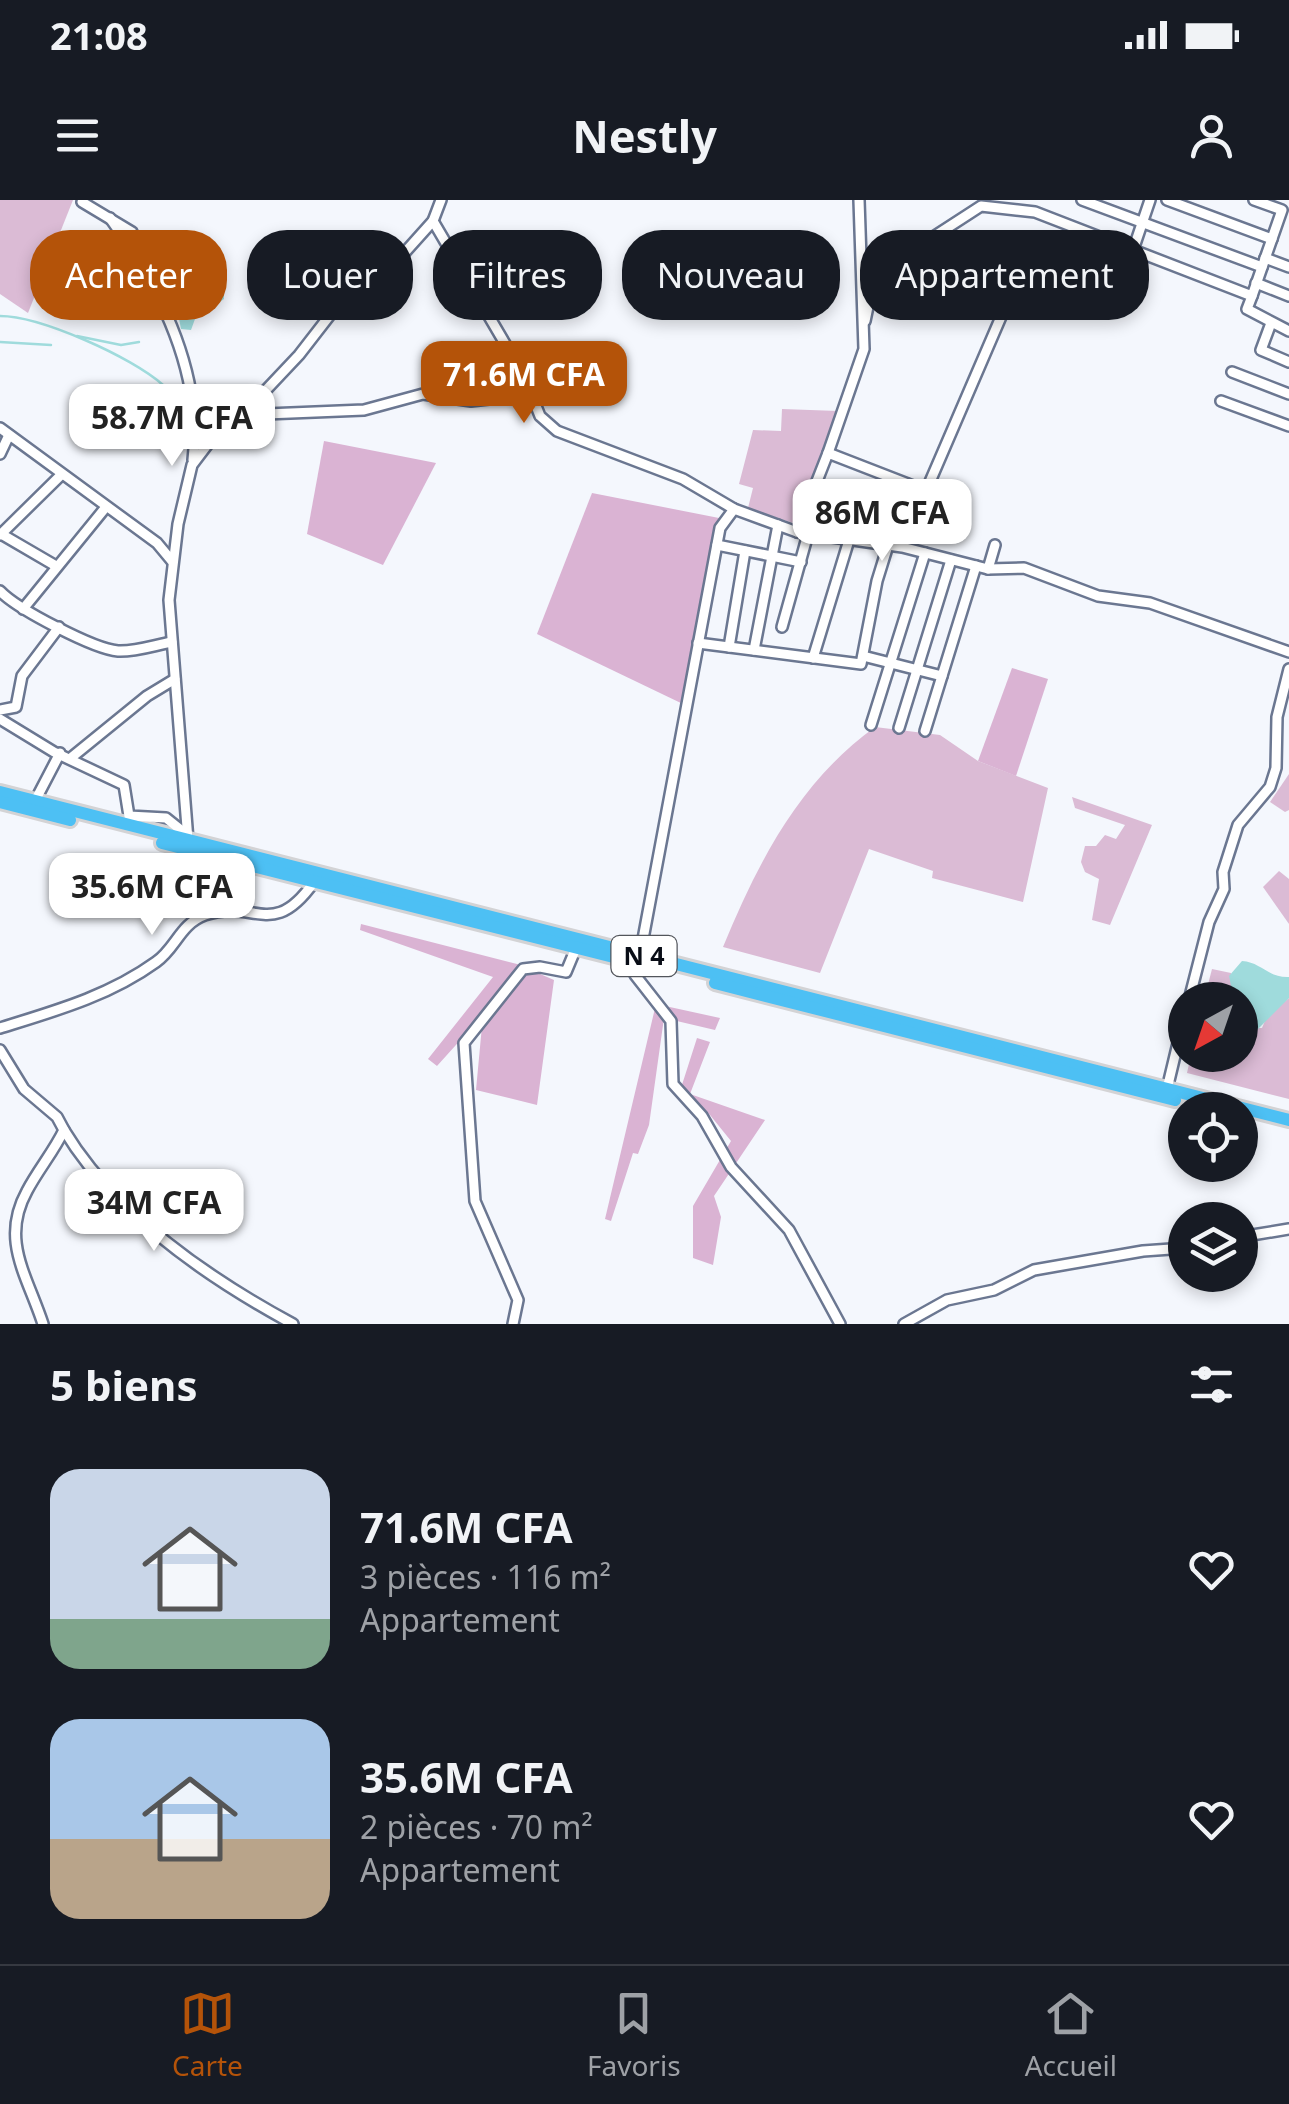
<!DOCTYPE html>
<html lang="fr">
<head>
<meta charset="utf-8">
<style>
  :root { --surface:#171b24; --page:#242831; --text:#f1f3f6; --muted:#9ea1a6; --line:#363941; --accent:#b45309 }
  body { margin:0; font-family:"Noto Sans",sans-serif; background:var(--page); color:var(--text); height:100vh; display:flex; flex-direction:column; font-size:38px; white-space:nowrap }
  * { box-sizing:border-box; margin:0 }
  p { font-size:32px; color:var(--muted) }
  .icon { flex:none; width:55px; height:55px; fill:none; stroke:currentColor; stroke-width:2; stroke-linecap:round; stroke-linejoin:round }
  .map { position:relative; height:1124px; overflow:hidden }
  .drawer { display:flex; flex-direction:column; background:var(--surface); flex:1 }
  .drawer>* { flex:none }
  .guide { position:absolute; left:30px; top:30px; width:1230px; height:90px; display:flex; gap:20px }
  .needle { width:65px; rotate:220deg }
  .fabs { position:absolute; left:1168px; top:782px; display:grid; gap:20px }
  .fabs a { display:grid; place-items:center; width:90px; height:90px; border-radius:50%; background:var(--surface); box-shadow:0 5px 15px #0003; font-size:50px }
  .price { position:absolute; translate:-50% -85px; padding:0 22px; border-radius:20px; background:#fff; color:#222; font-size:32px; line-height:65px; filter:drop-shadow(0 2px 5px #0008) }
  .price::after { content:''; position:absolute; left:50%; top:60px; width:30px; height:22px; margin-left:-15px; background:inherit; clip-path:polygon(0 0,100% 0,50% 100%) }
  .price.selected { background:var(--accent); color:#fff }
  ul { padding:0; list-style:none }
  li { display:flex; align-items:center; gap:30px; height:250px; padding:0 50px }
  li span { display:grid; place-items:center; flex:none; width:280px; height:200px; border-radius:30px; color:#555 }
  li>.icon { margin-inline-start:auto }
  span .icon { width:120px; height:120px; fill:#fffc; stroke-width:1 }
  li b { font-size:42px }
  h2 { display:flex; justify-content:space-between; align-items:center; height:120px; padding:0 50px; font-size:42px }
  .pill { padding:0 35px; border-radius:40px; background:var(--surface); box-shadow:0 5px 15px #0003; font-size:35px; line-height:90px }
  .pill.selected { background:var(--accent); color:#fff }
  .status { display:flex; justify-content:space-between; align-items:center; height:70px; padding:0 50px; background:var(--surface); direction:ltr }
  .status svg { height:28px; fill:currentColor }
  header { display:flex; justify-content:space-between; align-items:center; height:130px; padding:0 50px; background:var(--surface); font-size:45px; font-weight:700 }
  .tabs { display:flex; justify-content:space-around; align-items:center; height:140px; border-top:2px solid var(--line); background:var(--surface); font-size:28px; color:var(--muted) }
  .tabs a { display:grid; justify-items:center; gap:5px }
  .tabs .selected { color:var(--accent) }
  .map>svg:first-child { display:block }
  .green { fill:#dbbbd5 }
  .forest { fill:#dab3d3 }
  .water { fill:#9fdbdc }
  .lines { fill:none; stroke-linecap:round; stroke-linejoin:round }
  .stream { stroke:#9fdbdc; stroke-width:2.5 }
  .minor-casing { stroke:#6b7791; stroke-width:14 }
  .highway-casing { stroke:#d3d3d5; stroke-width:18 }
  .minor { stroke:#fff; stroke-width:9 }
  .highway { stroke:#4dc0f4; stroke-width:12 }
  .labels { text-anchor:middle; stroke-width:10; stroke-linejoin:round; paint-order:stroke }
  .shield { fill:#fff; stroke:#53565c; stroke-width:2.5 }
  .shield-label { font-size:25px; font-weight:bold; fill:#090d16 }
</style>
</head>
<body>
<div class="status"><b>21:08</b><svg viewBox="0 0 49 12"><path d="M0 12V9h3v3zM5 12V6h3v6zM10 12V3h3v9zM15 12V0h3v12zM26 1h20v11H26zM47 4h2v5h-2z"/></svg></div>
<header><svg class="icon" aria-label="menu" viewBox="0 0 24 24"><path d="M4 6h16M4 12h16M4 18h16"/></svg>Nestly<svg class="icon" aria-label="person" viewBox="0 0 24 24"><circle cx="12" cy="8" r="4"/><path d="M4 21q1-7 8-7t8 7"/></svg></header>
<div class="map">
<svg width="1289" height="1124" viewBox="0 0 1289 1124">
  <rect width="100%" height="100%" fill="#f4f7fd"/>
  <!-- green -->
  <g class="green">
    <polygon points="0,0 73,0 28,113 0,94"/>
    <polygon points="782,209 838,211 796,324 748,308 753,288 739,284 753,230 781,231"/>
    <path d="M875,527L940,535L978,561L1048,588L1023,702L932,678L933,671L869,649L820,773L723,747C758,662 799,582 875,527Z"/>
    <polygon points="1289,574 1289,610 1285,612 1270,602"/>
    <polygon points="1072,597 1152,625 1110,725 1092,720 1099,679 1085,672 1081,662 1085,646 1096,646 1105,635 1116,639 1125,625 1075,608"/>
    <polygon points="1279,671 1289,679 1289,724 1263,687"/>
    <polygon points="1212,769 1231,773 1232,790 1250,808 1247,828 1262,828 1267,816 1289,798 1289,899 1187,873 1191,855 1240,855 1240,800 1204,800"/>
  </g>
  <!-- forest -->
  <g class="forest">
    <polygon points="324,241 436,263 383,365 307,334"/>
    <polygon points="592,293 719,318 685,505 537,434"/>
    <polygon points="1012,468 1048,479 1016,576 978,561"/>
    <polygon points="361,724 517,764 554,780 537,905 476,890 483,815 437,866 428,859 493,777 360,730"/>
    <polygon points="656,804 720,818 715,830 664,818 649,925 638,954 633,953 611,1021 605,1019"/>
    <polygon points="697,838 710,842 690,894 765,920 714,996 721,1017 713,1065 693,1058 693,1006 731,941 710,915 680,891"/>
  </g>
  <!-- water -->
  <g class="water">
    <polygon points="200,73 214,82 216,98 224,95 224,99 217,104 211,96 203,97 191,130 181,129 176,103 184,92 199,85 194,79"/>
    <path d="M1242,761C1261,762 1268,778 1289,777V798L1254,833L1247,828L1250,808L1232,790L1229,776Z"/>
  </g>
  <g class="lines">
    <!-- stream -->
    <g class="stream">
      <path d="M0,116C40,116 132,157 163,185"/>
      <polyline points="77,136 121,145 139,142"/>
      <polyline points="0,142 51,145"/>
    </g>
    <!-- minor casing -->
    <g class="minor-casing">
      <g id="minor">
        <polyline points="1082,0 1262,67"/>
        <polyline points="1167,0 1272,39"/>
        <polyline points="82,2 132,32"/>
        <path d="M110,18C159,86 203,173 193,260"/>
        <polyline points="433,21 524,176 540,216 557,231 683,279 734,309 797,332 902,347 988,369 995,345"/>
        <polyline points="1132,53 1150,0"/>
        <polyline points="1265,58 1289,67"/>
        <polyline points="1256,83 1289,96"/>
        <polyline points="1252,96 1247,109 1289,131"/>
        <polyline points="865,121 871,92 887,67 981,6 1035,12 1252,96 1282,10 1254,0"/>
        <polyline points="1271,123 1261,150 1289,162"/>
        <polyline points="1232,172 1289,194"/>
        <polyline points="1221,201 1289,226"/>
        <polyline points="241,215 364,210 423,194 471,201 517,196 535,206"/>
        <polyline points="0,228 157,343 172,361"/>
        <polyline points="828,253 864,149 859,0"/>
        <polyline points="0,254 9,235"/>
        <polyline points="797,332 828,253 926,291 1013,89"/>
        <polyline points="1,334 56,366"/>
        <polyline points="0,335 61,275"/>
        <polyline points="717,345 801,362"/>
        <polyline points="988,369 1024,368 1098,396 1150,403 1289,452"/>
        <path d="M0,391C17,409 94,449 118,451C135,452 155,445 172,442"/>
        <polyline points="23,409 106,307"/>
        <polyline points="782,427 808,334"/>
        <polyline points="698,443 861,464 877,381 907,284"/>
        <polyline points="729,447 745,351"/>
        <polyline points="754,450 778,325"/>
        <polyline points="863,456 942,476"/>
        <polyline points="813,458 849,340"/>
        <polyline points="0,510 16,507 22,476 59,427"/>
        <polyline points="0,519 54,552 124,585 129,616 166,618 186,634"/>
        <polyline points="871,525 925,353"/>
        <polyline points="899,528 951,360"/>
        <polyline points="925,531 976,366"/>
        <polyline points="72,557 147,496 175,479"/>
        <polyline points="35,601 60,553"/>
        <polyline points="188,640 169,400 178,324 192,265 214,236 249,208 299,155 337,106 381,79 433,21 441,0"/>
        <polyline points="640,755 720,328 734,309"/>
        <polyline points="638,764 635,775 671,821 673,884 702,916 731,967 789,1030 840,1124"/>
        <polyline points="1189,800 1209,722 1224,689 1223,672 1238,625 1270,587 1276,568 1277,517 1289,469"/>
        <path d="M0,828C55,811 109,796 156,762C176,748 180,724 205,715C255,698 272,741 314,682"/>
        <path d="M0,850L24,889L57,917L64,930C54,951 38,970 27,991C0,1040 27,1075 43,1124"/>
        <polyline points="1167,889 1185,814"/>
        <path d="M64,930C115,1015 208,1078 293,1124"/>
        <polyline points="1240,1037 1289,1029"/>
        <polyline points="513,1124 518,1100 475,1001 464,843 523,769 540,767 566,772 576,748"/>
        <polyline points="904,1124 947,1100 994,1090 1034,1070 1143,1051 1185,1048"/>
      </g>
    </g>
    <!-- highway casing -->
    <g class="highway-casing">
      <g id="highway">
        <polyline points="0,592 1289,920"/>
        <polyline points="0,602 70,620"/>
        <polyline points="162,643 657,768"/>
        <polyline points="715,783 1175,900"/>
      </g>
    </g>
    <!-- minor -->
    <use href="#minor" class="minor"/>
    <!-- highway -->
    <use href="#highway" class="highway"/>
  </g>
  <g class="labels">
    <!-- shield labels -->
    <rect class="shield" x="611.5" y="736" width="65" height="40" rx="8"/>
    <g class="shield-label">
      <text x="644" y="765">N 4</text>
    </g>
  </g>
</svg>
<div class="fabs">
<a><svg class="needle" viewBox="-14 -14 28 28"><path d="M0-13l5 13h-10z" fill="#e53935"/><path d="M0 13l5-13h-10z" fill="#9ea1a6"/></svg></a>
<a><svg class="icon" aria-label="locate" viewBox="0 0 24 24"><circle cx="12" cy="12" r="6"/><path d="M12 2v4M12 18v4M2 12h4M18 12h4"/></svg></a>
<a><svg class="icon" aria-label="layers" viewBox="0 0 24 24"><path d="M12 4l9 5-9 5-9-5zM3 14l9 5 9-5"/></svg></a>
</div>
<b class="price selected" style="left:524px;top:226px">71.6M CFA</b>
<b class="price" style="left:172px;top:269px">58.7M CFA</b>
<b class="price" style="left:882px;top:364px">86M CFA</b>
<b class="price" style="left:152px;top:738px">35.6M CFA</b>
<b class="price" style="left:154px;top:1054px">34M CFA</b>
<div class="guide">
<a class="pill selected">Acheter</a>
<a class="pill">Louer</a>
<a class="pill">Filtres</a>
<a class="pill">Nouveau</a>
<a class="pill">Appartement</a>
</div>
</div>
<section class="drawer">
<h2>5 biens<svg class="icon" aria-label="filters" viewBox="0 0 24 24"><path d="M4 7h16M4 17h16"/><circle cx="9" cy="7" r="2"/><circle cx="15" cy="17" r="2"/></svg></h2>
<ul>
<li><span style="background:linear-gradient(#c9d6e8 75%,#7fa58c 0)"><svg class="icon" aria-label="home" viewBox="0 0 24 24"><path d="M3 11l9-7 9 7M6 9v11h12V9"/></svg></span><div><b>71.6M CFA</b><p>3 pièces · 116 m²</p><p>Appartement</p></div><svg class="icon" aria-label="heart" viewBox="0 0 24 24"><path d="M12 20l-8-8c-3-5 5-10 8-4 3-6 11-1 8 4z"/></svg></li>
<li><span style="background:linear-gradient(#a9c7e8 60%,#b9a48a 0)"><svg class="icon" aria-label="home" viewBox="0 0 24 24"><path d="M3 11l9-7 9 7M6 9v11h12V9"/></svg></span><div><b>35.6M CFA</b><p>2 pièces · 70 m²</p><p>Appartement</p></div><svg class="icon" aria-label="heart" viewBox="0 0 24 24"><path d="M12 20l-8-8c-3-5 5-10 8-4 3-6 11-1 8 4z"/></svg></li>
</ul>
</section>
<nav class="tabs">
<a class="selected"><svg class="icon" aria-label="map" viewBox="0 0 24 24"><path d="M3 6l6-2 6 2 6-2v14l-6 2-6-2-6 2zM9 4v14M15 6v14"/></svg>Carte</a>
<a><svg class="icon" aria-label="saved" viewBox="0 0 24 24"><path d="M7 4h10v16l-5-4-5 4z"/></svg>Favoris</a>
<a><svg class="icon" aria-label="home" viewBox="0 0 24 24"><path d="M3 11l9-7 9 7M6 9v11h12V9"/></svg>Accueil</a>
</nav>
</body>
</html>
